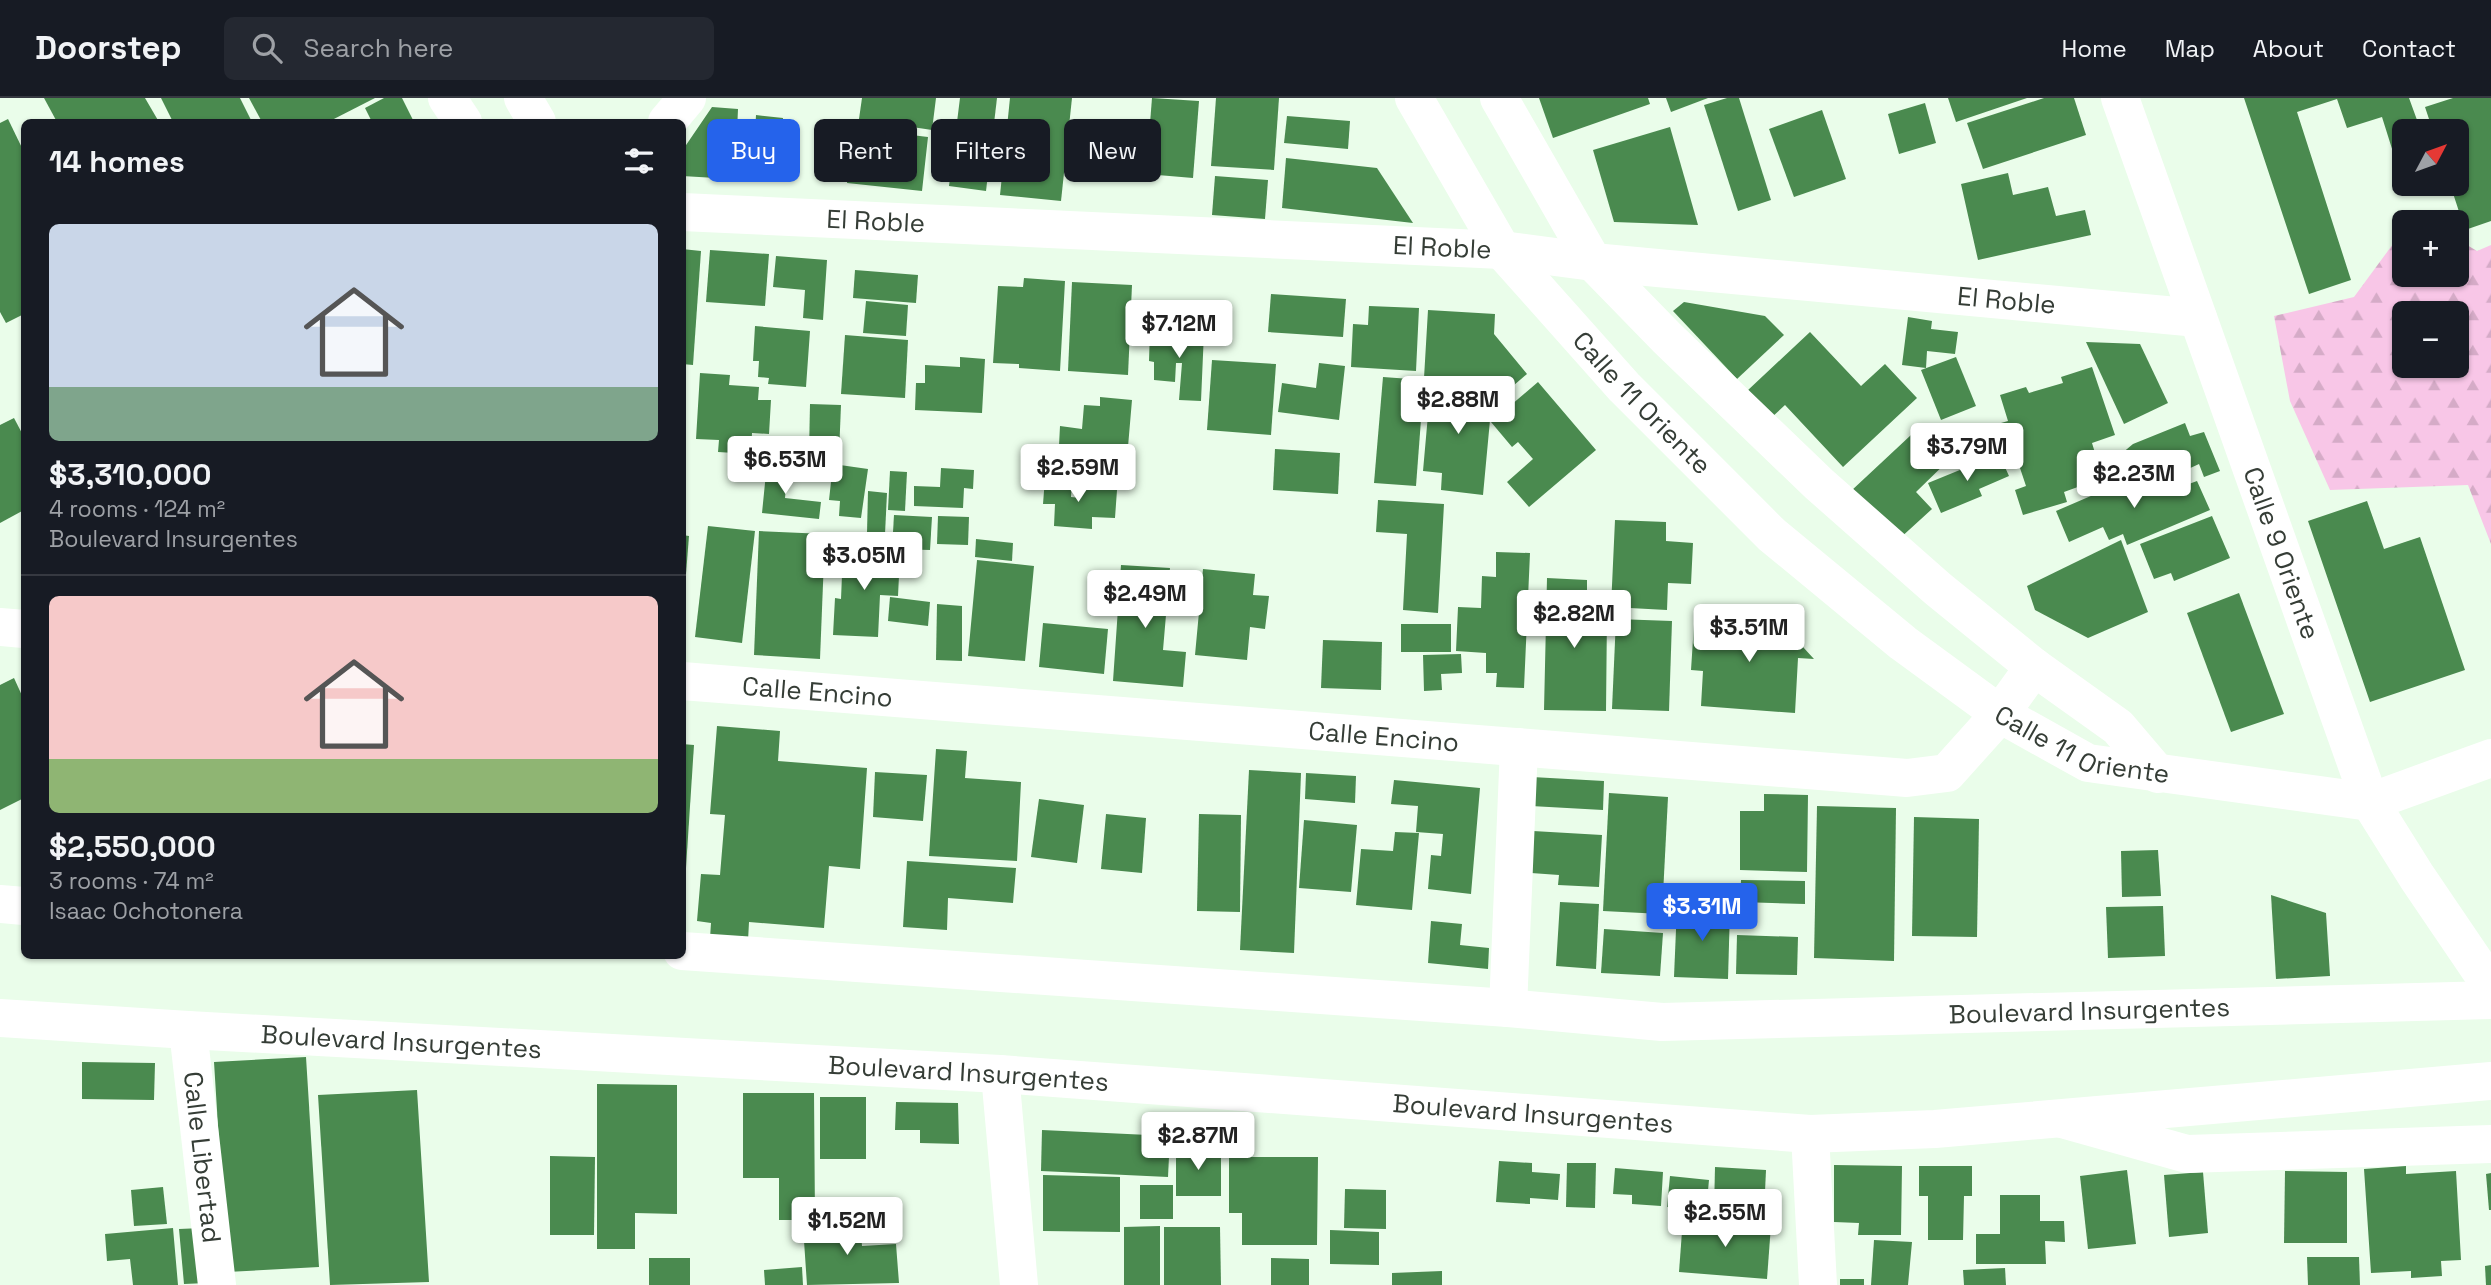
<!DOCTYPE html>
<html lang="en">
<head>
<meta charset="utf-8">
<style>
  :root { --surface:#171b24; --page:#242831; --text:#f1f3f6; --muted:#9ea1a6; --line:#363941; --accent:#2563eb }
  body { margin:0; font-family:"Space Grotesk",sans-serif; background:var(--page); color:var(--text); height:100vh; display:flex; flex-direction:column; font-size:26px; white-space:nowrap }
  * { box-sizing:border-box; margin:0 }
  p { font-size:23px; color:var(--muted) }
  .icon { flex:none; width:38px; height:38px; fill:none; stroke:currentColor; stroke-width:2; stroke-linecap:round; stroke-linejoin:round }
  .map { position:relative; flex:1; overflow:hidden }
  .drawer { position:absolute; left:21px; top:21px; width:665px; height:840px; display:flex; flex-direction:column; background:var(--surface); border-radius:10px; box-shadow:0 2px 5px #0004 }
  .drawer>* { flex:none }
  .banner { position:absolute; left:707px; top:21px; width:665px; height:63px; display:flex; gap:14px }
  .needle { width:46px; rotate:49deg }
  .tools { position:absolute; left:2392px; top:21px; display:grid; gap:14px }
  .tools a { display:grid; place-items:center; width:77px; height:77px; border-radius:10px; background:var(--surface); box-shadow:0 2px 5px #0004; font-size:35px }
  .price { position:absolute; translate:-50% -60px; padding:0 16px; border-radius:7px; background:#fff; color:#222; font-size:23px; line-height:46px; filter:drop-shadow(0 2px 4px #0008) }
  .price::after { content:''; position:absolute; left:50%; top:42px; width:21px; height:16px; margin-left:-10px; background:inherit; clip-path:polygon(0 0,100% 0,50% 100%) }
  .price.on { background:var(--accent); color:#fff }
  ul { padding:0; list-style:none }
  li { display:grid; align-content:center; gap:14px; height:371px; padding:0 28px }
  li+li { border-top:2px solid var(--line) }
  li span { display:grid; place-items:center; height:217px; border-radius:10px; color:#555 }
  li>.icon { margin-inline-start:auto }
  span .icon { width:126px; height:126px; fill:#fffc; stroke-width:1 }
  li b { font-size:30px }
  h2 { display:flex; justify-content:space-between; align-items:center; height:84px; padding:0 28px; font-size:30px }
  .chip { padding:0 24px; border-radius:10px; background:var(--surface); box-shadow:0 2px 5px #0004; font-size:24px; line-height:63px }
  .chip.on { background:var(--accent); color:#fff }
  header { display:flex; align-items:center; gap:42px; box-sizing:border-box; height:98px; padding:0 35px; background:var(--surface); border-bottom:2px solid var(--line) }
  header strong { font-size:33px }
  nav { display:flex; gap:38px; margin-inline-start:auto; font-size:24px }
  .search { width:490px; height:63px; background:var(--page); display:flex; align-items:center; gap:18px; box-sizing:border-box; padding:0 24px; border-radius:10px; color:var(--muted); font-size:26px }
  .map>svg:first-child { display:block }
  .forest { fill:url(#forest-firs); fill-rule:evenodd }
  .building { fill:#4a8a4f }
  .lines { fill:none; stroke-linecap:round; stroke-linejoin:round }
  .street { stroke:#fff; stroke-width:38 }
  .secondary { stroke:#fff; stroke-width:38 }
  .primary { stroke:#fff; stroke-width:38 }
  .labels { text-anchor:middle; stroke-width:7; stroke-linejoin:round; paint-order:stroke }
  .street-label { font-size:26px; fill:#353d36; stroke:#eafdea }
</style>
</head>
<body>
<header>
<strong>Doorstep</strong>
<div class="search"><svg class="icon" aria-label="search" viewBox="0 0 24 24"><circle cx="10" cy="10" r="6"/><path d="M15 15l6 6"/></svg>Search here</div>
<nav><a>Home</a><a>Map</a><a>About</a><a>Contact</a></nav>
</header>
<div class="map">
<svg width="2491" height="1187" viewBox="0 0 2491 1187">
  <defs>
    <pattern id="forest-firs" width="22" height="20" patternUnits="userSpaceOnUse" patternTransform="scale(1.75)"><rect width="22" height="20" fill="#f8c6e7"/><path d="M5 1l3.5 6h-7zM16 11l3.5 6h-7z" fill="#d5abc7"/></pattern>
  </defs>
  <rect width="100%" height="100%" fill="#eafdea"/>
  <!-- forest -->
  <path class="forest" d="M2404,131V177H2457V141L2477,153L2491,147V446L2468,387L2330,392L2290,303L2274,218L2354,199ZM2404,215H2457V268H2404Z"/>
  <!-- building -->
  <g class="building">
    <polygon points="44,0 145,0 159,24 57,24"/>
    <polygon points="161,0 240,0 252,24 173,24"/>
    <polygon points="249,0 375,0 328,24 262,24"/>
    <polygon points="384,0 402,0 414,24 372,24 365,10"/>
    <polygon points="862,0 936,0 932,32 859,21"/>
    <polygon points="960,0 997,0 986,93 949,88"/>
    <polygon points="1010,0 1072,0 1061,103 1000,97"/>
    <polygon points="1152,0 1199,3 1193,80 1146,76"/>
    <polygon points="1216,0 1279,0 1274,72 1211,68"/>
    <polygon points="1539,0 1648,0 1650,6 1553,40"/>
    <polygon points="1666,0 1708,0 1671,14"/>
    <polygon points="1727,0 1739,0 1771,102 1738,113 1704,7"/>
    <polygon points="1948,0 2027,0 1956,24"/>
    <polygon points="2044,0 2074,0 2086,37 1983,71 1967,25"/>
    <polygon points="2244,0 2409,0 2421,33 2404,33 2404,50 2393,54 2382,19 2347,30 2337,1 2297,14 2351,182 2309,196"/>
    <polygon points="2453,0 2491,0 2491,123 2465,132 2450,86 2457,86 2457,33 2433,33 2425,9"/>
    <polygon points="1925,5 1936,45 1899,56 1888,16"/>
    <polygon points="712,9 738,11 737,34 755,35 756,17 783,20 779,83 747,81 748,58 734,57 733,81 682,78 682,53"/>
    <polygon points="1822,12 1846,81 1794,99 1769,31"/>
    <polygon points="1287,18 1350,23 1348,51 1284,45"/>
    <polygon points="8,21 24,54 24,216 6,225 0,214 0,25"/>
    <polygon points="1670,29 1698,127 1614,124 1593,52"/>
    <polygon points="903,36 928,39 922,93 847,85 850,60 874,63 876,48 901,52"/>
    <polygon points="1286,60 1377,70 1413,125 1282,110"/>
    <polygon points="2008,75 2013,97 2048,89 2056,118 2085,112 2091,137 1978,162 1961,86"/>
    <polygon points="1215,78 1268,82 1265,121 1212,117"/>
    <polygon points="682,151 701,153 693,267 682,266"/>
    <polygon points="710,152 769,156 765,208 706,204"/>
    <polygon points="776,158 827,162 823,222 803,220 805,192 773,189"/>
    <polygon points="855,172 918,177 916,205 853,200"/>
    <polygon points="1024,180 1065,183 1060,273 1019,270 1019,266 993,265 998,188 1023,189"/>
    <polygon points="1072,184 1132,187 1128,277 1068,273"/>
    <polygon points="1271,196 1346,201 1343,239 1268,234"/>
    <polygon points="866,203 908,207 906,238 863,235"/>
    <polygon points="1684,204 1765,218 1784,237 1737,281 1673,213"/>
    <polygon points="1369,208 1419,210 1416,273 1351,269 1353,226 1368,227"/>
    <polygon points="1428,212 1495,216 1494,236 1527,276 1506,294 1492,284 1424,280"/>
    <polygon points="1908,219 1932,223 1931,231 1958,234 1955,256 1927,253 1926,270 1902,267"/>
    <polygon points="755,228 810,233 806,289 768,286 769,280 758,279 759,263 753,263"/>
    <polygon points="1150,231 1204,234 1201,303 1179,302 1182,265 1176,265 1175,284 1154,282 1154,264 1149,263"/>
    <polygon points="1810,234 1861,288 1885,266 1917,300 1843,369 1785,307 1771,320 1747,293"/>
    <polygon points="845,237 908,242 905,300 841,296"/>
    <polygon points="2086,244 2140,246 2168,305 2124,326"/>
    <polygon points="960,259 985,261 982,315 915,312 916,285 925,285 925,267 960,269"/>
    <polygon points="1956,259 1976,308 1941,322 1921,272"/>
    <polygon points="1212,262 1276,266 1271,337 1207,332"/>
    <polygon points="1319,265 1345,268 1339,322 1278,314 1282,285 1316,290"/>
    <polygon points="2092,269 2115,337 2092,345 2099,368 2082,372 2086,386 2064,394 2067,404 2023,417 2015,392 2026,388 2019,367 2015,369 2001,325 2008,323 2000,297 2026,289 2029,295 2063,285 2061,279"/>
    <polygon points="700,275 730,277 729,287 759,289 758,302 771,302 769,336 752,335 751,356 718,354 719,342 696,341"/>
    <polygon points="1383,279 1424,282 1416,388 1374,385"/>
    <polygon points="1431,283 1493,290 1483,397 1441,392 1442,375 1423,373"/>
    <polygon points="1538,284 1596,352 1529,409 1507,384 1533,361 1518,344 1512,349 1491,324"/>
    <polygon points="1100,299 1132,302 1126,372 1103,370 1101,389 1078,387 1080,368 1058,367 1060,328 1082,331 1084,307 1100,308"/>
    <polygon points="810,306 841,307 839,356 809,355"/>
    <polygon points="14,320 24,339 24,412 0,425 0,327"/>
    <polygon points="2185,325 2190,338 2204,334 2220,373 2204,379 2199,366 2186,372 2183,367 2126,389 2115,361 2133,346"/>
    <polygon points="1932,336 1953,358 1916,394 1932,411 1898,442 1851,393 1911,337 1921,347"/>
    <polygon points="1980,340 1986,357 1958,366 1953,349"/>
    <polygon points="1275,351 1340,355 1338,396 1273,392"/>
    <polygon points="1999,356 2009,378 1979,391 1982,398 1941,415 1928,385"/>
    <polygon points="767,365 788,368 785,400 821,404 819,421 762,415"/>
    <polygon points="833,366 868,371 861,420 839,418 840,403 829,402"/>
    <polygon points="941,370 974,372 973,391 964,390 963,410 914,408 914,388 940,389"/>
    <polygon points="890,373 907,374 905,413 888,412"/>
    <polygon points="2170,375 2178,390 2197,383 2210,412 2127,447 2123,436 2109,442 2103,429 2069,444 2056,413 2114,388 2118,397"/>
    <polygon points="1045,380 1072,382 1071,399 1081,400 1082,390 1117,392 1115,420 1092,419 1092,431 1054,428 1055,406 1043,406"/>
    <polygon points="868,393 887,395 885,436 867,435"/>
    <polygon points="1378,402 1444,406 1438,515 1403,512 1407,436 1376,434"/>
    <polygon points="2367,403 2384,451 2420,439 2465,572 2370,604 2308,423"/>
    <polygon points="894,417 932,419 930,452 892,451"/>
    <polygon points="938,418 969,419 968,447 937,446"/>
    <polygon points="2212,418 2230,460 2174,483 2171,475 2154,481 2140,446"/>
    <polygon points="1615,422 1666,424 1666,443 1693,445 1691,486 1668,485 1667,512 1611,509"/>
    <polygon points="708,428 755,433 742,545 695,539"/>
    <polygon points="759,433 825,436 820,561 754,557"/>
    <polygon points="682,437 689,438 684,501 682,501"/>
    <polygon points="976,441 1013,445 1012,463 975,459"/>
    <polygon points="2121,442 2148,514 2088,540 2035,512 2027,488"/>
    <polygon points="843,453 900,457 898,498 880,497 878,539 833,537 835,500 841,501"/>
    <polygon points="1496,454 1530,455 1524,590 1496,589 1497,575 1486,575 1486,555 1456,553 1458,509 1481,510 1482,478 1496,479"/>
    <polygon points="977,462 1034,468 1025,563 968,558"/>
    <polygon points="1121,467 1170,470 1163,552 1186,554 1183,589 1113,583"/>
    <polygon points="1203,471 1255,476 1253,497 1269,498 1265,531 1250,529 1247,562 1195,557"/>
    <polygon points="1547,480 1587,482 1587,514 1607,515 1606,613 1544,612"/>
    <polygon points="2239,495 2284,616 2231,634 2187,515"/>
    <polygon points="890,499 930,504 928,528 888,523"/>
    <polygon points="937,506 962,508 962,563 936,562"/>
    <polygon points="1752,513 1793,515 1791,536 1814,561 1798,560 1795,615 1701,608 1703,573 1691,572 1694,526 1750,530"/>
    <polygon points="1616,521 1672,523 1669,613 1612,611"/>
    <polygon points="1043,525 1108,531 1104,576 1039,569"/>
    <rect x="1401" y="526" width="50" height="28"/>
    <polygon points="1323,542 1382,544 1381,592 1321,590"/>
    <polygon points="1461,556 1462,575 1441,576 1442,592 1424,593 1423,557"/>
    <polygon points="14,580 24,602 24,700 0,712 0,587"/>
    <polygon points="717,628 780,633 778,663 867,670 860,771 829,768 824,830 749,824 748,843 710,840 711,825 697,823 701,776 720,777 725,717 710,716"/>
    <polygon points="682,646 694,647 685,785 682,785"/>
    <polygon points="936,651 967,653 965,680 1021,684 1017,763 929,758"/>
    <polygon points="1249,672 1301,675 1294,855 1240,852"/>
    <polygon points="875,674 927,677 923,723 873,719"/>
    <polygon points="1306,675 1356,678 1355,705 1305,701"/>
    <polygon points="1532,679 1604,683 1603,712 1531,708"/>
    <polygon points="1394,682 1480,690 1471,796 1428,791 1431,757 1441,758 1443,736 1416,734 1418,708 1391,706"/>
    <polygon points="1609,695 1668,699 1662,816 1603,813"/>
    <polygon points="1764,696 1808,697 1807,774 1740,772 1740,713 1764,713"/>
    <polygon points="1039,701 1084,707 1077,765 1031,759"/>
    <polygon points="1817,708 1896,710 1894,863 1814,860"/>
    <polygon points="1106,716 1146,720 1142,775 1101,771"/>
    <polygon points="1199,716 1241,717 1240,814 1197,813"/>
    <polygon points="1914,719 1979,721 1977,839 1912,838"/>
    <polygon points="1304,722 1357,727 1351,794 1299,790"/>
    <polygon points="1533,733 1602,737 1599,789 1558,787 1559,777 1531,775"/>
    <polygon points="1395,734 1419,735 1412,812 1356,807 1361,751 1393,753"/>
    <polygon points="2158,752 2161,798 2122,799 2121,753"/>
    <polygon points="907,763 1016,770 1013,805 948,800 947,832 903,829"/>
    <polygon points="1741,782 1805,783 1805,806 1740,804"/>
    <polygon points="2271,797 2326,815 2330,878 2276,881"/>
    <polygon points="1560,804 1599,806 1596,871 1556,868"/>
    <polygon points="1677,808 1730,811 1728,881 1674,879"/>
    <polygon points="2163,808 2165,858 2108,860 2106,809"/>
    <polygon points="1431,823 1462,826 1460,847 1489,850 1488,871 1428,865"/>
    <polygon points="1604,831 1663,835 1660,878 1601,875"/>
    <polygon points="1737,837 1798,839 1797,877 1736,876"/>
    <polygon points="306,959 319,1169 227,1174 214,964"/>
    <polygon points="82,964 155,965 154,1002 82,1001"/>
    <polygon points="597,986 677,987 677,1116 635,1115 635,1151 597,1151"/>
    <polygon points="417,992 429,1184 330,1187 318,997"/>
    <polygon points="743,995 814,995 815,1122 779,1122 779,1080 743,1080"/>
    <rect x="820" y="999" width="46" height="62"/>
    <polygon points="896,1004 958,1005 959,1046 920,1045 920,1032 895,1032"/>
    <polygon points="1042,1032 1170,1038 1168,1079 1041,1073"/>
    <rect x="1176" y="1049" width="45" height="49"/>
    <polygon points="550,1058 595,1059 594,1137 550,1137"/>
    <polygon points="1229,1059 1318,1059 1317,1147 1242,1147 1242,1115 1229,1115"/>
    <polygon points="1499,1063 1532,1065 1532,1074 1560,1076 1558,1102 1530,1100 1530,1106 1496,1104"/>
    <polygon points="1567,1065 1596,1065 1595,1110 1566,1109"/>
    <polygon points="1834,1067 1902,1068 1901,1137 1858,1137 1859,1125 1834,1124"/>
    <polygon points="1919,1068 1972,1068 1972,1098 1964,1098 1963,1142 1928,1142 1928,1098 1919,1098"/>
    <polygon points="2406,1068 2406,1076 2456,1073 2461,1162 2441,1163 2442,1178 2411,1180 2411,1173 2371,1175 2364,1071"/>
    <polygon points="1715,1069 1766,1072 1764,1115 1714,1113"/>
    <polygon points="1615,1070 1663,1074 1661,1108 1632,1106 1632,1097 1613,1096"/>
    <polygon points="2127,1072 2136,1146 2088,1151 2080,1078"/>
    <polygon points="2285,1073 2347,1074 2347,1145 2284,1145"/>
    <polygon points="2203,1074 2208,1135 2169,1139 2164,1077"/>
    <polygon points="2491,1075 2491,1112 2489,1112 2486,1076"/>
    <polygon points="1043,1077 1120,1079 1120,1134 1043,1133"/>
    <polygon points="1670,1078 1709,1082 1706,1113 1667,1109"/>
    <rect x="1140" y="1087" width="33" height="34"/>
    <polygon points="163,1089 167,1126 134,1128 131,1092"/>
    <polygon points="1345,1091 1386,1092 1386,1131 1344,1130"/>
    <polygon points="2000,1097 2040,1097 2040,1123 2064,1123 2065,1144 2045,1143 2046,1166 1976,1166 1976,1136 2000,1136"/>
    <polygon points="1683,1120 1771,1127 1767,1181 1679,1174"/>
    <polygon points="860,1124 862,1148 896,1146 899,1185 807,1187 803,1128"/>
    <polygon points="1160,1128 1160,1187 1124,1187 1124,1129"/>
    <polygon points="1164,1129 1220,1129 1221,1187 1164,1187"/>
    <polygon points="173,1130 178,1187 133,1187 130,1161 107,1163 105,1136"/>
    <polygon points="202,1130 207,1185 184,1186 179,1131"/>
    <polygon points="1330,1132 1379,1134 1379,1167 1330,1166"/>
    <polygon points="1874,1142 1912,1144 1908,1187 1871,1187"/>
    <polygon points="2307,1159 2359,1159 2360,1187 2308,1187"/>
    <rect x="649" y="1160" width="41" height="27"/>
    <polygon points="1271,1160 1309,1161 1309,1187 1271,1187"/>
    <polygon points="2491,1167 2491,1187 2486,1187 2485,1168"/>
    <polygon points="802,1169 803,1187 765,1187 764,1172"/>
    <polygon points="2005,1170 2006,1187 1964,1187 1963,1172"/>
    <polygon points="1442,1173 1442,1187 1392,1187 1392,1175"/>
    <rect x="1840" y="1181" width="24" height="6"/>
  </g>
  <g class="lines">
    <!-- street -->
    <g class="street">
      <polyline points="447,0 463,24"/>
      <polyline points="523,0 537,24"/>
      <path id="s1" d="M1414,0L1502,152L1624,289L1772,437L1903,545L2000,616L2088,665L2370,704L2491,660"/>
      <polyline points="1499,0 1593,164 1667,240 1819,386 1938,491 2034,569 2118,629 2158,676"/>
      <path id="s2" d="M2120,0L2370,704L2417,779L2491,888"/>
      <polyline points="667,24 687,0"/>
      <path id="s3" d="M682,114L1502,152L1593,164L2198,220"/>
      <polyline points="0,529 24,531"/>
      <path id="s4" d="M682,583L1907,680L1947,675L2000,616L2034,569"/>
      <polyline points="1508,910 1519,649"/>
      <path id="s5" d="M188,932L217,1187"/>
      <polyline points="1810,1036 1818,1187"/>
    </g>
    <!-- secondary -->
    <g class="secondary">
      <polyline points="1000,976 1019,1187"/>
      <polyline points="2062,1021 2187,1056 2491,1046"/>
    </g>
    <!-- primary -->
    <g class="primary">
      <polyline points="0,806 24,808"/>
      <path id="s6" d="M682,853L1508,910L1662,924L2491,902"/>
      <path id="s7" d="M0,920L188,932L1000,976L1810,1036L1935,1031L2491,983"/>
    </g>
  </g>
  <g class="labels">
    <!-- street labels -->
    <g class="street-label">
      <text dy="9" stroke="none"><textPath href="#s3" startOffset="194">El Roble</textPath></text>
      <text dy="9" stroke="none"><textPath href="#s3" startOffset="761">El Roble</textPath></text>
      <text dy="9" stroke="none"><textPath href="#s3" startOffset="1328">El Roble</textPath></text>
      <text dy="9" stroke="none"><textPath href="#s1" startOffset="383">Calle 11 Oriente</textPath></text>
      <text dy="9" stroke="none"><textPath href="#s2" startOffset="483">Calle 9 Oriente</textPath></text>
      <text dy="9" stroke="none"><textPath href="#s4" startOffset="136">Calle Encino</textPath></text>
      <text dy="9" stroke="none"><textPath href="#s1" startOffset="948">Calle 11 Oriente</textPath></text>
      <text dy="9" stroke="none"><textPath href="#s4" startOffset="704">Calle Encino</textPath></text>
      <text dy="9" stroke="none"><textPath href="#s6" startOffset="1410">Boulevard Insurgentes</textPath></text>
      <text dy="9" stroke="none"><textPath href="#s7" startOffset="402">Boulevard Insurgentes</textPath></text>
      <text dy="9" stroke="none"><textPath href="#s7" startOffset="970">Boulevard Insurgentes</textPath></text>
      <text dy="9" stroke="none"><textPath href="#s7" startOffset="1536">Boulevard Insurgentes</textPath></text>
      <text dy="9" stroke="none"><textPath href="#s5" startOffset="128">Calle Libertad</textPath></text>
    </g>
  </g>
</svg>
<div class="tools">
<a><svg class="needle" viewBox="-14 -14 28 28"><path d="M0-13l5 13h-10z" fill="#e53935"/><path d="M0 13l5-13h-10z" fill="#9ea1a6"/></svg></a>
<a>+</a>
<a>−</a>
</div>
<b class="price" style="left:1179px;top:262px">$7.12M</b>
<b class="price" style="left:1458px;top:338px">$2.88M</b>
<b class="price" style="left:1967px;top:385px">$3.79M</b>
<b class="price" style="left:785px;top:398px">$6.53M</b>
<b class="price" style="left:1078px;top:406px">$2.59M</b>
<b class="price" style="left:2134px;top:412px">$2.23M</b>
<b class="price" style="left:864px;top:494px">$3.05M</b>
<b class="price" style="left:1145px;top:532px">$2.49M</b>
<b class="price" style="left:1574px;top:552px">$2.82M</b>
<b class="price" style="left:1749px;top:566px">$3.51M</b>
<b class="price on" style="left:1702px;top:845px">$3.31M</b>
<b class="price" style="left:1198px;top:1074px">$2.87M</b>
<b class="price" style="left:1725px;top:1151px">$2.55M</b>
<b class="price" style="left:847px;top:1159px">$1.52M</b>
<div class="banner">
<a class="chip on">Buy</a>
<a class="chip">Rent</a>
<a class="chip">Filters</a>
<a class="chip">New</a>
</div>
<section class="drawer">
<h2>14 homes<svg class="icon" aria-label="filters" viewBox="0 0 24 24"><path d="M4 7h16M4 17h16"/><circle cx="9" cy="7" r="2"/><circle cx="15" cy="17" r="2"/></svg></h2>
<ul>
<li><span style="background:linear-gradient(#c9d6e8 75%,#7fa58c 0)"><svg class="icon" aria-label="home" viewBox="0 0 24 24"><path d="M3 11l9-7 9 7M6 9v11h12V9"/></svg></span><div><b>$3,310,000</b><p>4 rooms · 124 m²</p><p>Boulevard Insurgentes</p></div></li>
<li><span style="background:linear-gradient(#f6c9c9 75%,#8fb573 0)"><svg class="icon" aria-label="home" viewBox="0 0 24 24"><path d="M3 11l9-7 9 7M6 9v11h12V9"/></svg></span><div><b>$2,550,000</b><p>3 rooms · 74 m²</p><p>Isaac Ochotonera</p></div></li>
</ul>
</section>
</div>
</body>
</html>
